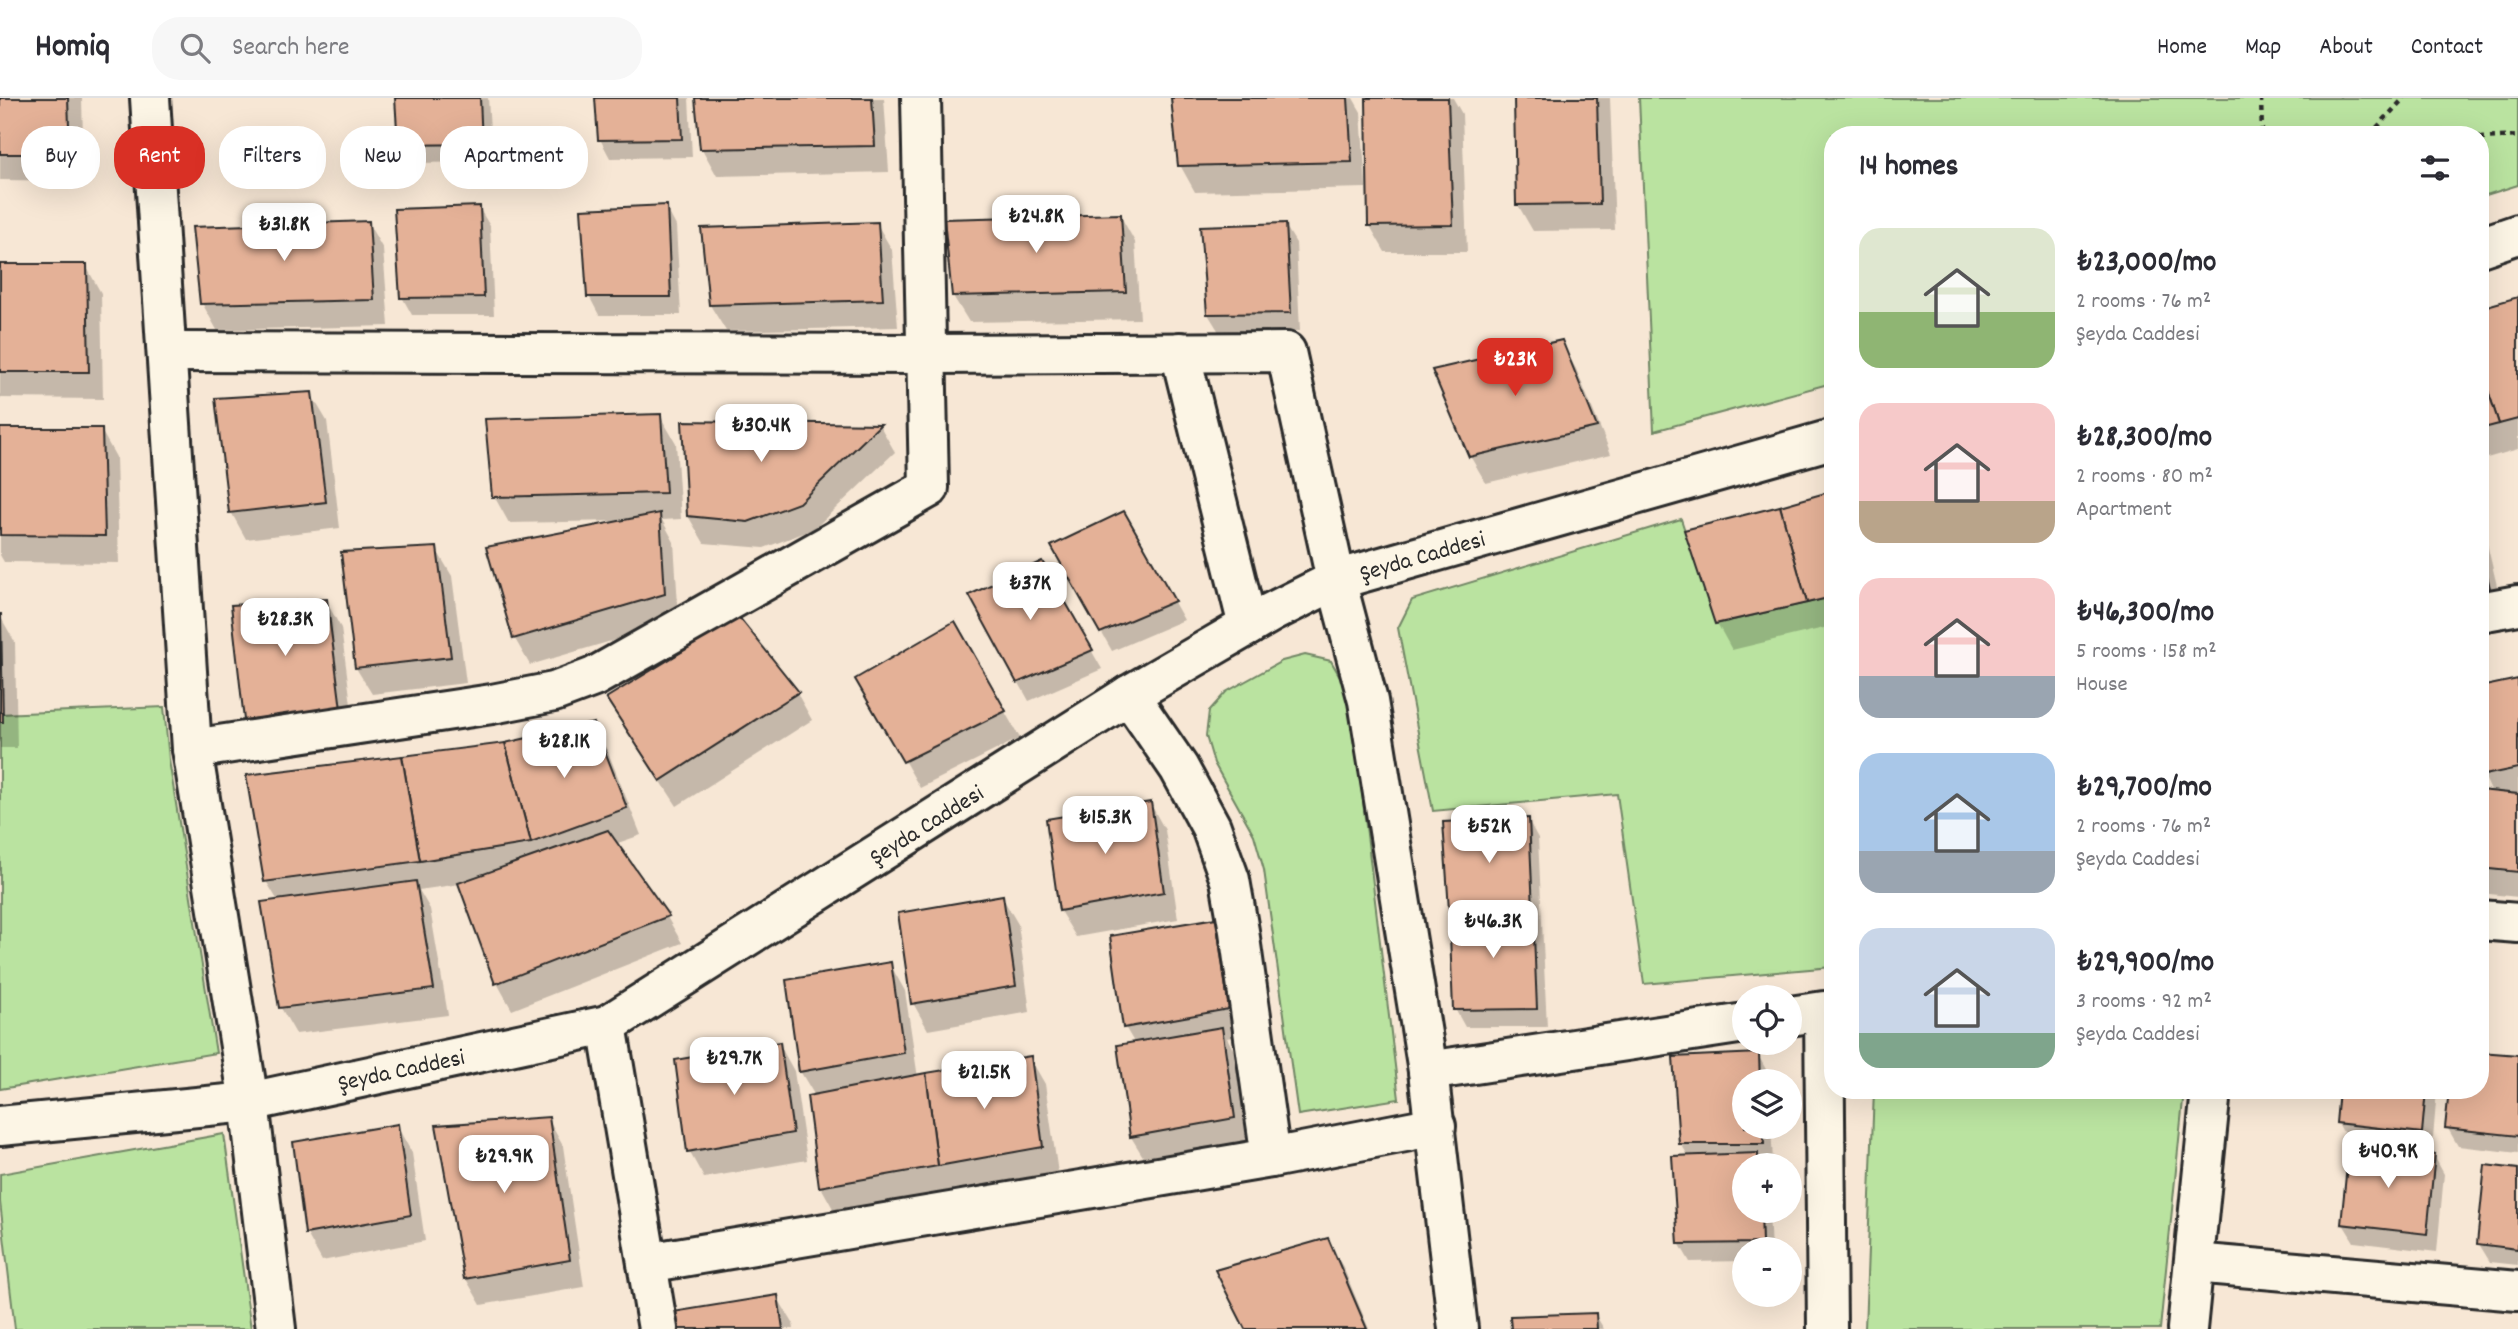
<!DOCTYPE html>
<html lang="en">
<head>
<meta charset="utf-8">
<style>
  :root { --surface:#fff; --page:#f7f7f7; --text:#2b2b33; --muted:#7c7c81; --line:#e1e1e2; --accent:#d93025 }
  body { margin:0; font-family:Dekko,sans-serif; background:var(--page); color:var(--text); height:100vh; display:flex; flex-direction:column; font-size:26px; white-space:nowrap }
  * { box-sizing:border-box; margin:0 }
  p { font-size:23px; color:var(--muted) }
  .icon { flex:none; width:38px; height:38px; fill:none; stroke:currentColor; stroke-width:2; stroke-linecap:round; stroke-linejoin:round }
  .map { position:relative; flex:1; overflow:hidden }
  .panel { position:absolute; left:1824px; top:28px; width:665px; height:973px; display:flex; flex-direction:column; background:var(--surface); border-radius:28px; box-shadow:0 7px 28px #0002 }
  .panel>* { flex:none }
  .top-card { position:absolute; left:21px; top:28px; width:665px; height:63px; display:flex; gap:14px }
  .buttons { position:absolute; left:1732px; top:887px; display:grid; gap:14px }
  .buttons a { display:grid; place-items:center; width:70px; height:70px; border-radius:50%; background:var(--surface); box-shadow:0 7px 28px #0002; font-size:35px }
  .price { position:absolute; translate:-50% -60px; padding:0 16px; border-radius:14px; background:#fff; color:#222; font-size:23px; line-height:46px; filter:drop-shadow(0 2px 4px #0008) }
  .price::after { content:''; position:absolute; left:50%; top:42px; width:21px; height:16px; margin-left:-10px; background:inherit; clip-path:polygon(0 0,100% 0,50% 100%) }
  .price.selected { background:var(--accent); color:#fff }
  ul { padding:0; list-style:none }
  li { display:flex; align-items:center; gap:21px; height:175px; padding:0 35px }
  li span { display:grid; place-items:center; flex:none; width:196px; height:140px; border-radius:21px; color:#555 }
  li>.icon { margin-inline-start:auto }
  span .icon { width:84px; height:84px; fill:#fffc; stroke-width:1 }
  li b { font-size:30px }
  h2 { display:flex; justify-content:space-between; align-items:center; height:84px; padding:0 35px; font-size:30px }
  .pill { padding:0 24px; border-radius:28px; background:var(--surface); box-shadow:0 7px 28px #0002; font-size:24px; line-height:63px }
  .pill.selected { background:var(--accent); color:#fff }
  header { display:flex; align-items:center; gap:42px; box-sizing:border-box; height:98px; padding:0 35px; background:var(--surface); border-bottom:2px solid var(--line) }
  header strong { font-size:33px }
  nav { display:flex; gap:38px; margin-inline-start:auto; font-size:24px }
  .search { width:490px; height:63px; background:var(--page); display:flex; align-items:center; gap:18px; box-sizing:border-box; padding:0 24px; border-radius:28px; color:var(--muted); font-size:26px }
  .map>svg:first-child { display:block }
  .green { fill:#bae3a0; stroke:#728766; stroke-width:2 }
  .shadow { fill:#0003 }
  .building { fill:#e4b197; stroke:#2b2b2b; stroke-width:2 }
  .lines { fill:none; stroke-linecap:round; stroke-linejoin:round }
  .street-casing { stroke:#2b2b2b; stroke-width:44 }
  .secondary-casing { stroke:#2b2b2b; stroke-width:44 }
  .path { stroke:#2b2b2b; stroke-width:4.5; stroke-dasharray:5 5; stroke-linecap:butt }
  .street { stroke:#fcf5e5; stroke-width:38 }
  .secondary { stroke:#fcf5e5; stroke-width:38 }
  .labels { text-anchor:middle; stroke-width:5; stroke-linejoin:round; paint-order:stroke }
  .street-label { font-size:24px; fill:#2b2b2b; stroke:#fcf5e5 }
</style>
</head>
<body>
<header>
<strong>Homiq</strong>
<div class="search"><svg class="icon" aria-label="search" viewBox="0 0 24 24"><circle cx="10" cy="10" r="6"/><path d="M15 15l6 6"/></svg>Search here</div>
<nav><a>Home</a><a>Map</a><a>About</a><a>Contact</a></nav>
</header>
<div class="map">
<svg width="2518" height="1231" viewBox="0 0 2518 1231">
  <rect width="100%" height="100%" fill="#f7e7d5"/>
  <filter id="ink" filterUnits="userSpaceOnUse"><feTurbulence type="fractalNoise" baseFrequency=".0143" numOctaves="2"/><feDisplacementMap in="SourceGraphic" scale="14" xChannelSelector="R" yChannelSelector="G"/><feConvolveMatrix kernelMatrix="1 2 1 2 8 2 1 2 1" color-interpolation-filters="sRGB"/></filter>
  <g filter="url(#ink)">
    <!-- green -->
    <g class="green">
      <polygon points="1639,0 2518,0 2518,87 2480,99 2480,37 1832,37 1832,285 1654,333"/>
      <polygon points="1681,421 1716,526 1832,499 1832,869 1644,886 1617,696 1433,713 1398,530 1412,502"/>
      <polygon points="1305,557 1331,563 1350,596 1399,1001 1298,1017 1264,772 1254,737 1214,665 1206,638 1209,613 1226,594 1282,563"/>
      <polygon points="164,609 169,662 216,955 0,991 0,616"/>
      <polygon points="1874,992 2184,992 2160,1231 1865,1231"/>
      <polygon points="224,1036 251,1231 15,1231 0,1104 0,1076"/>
    </g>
    <!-- shadow -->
    <g class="shadow">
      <polygon points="0,0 82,0 84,83 0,82"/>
      <polygon points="396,0 488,0 492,64 410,65 400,46"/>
      <polygon points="596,0 689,0 692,59 610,60 600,41"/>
      <polygon points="697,0 884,0 889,74 717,78 702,51"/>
      <polygon points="1173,0 1353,0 1361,14 1366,90 1195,94 1180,67"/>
      <polygon points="1368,0 1453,0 1462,16 1467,154 1385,154 1370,128"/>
      <polygon points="1516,0 1610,0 1615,132 1533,133 1518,107"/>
      <polygon points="666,109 676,128 681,217 599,217 589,198"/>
      <polygon points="479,110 490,128 494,217 412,217 402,199"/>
      <polygon points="1120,117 1135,144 1140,221 969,224 953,198"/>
      <polygon points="368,125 383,151 389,228 217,232 202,205"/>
      <polygon points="877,126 892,152 898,229 726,233 710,207"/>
      <polygon points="1285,127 1296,145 1300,233 1219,234 1208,216"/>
      <polygon points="0,167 86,168 101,195 103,301 0,300"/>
      <polygon points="2518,201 2518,351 2480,362 2480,213"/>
      <polygon points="1561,244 1576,271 1611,356 1486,385 1470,358"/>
      <polygon points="311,296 327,323 340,430 246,441 231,414"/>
      <polygon points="660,318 676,345 681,421 662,422 674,444 679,523 530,567 515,541 488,450 619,425 619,423 509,425 494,398"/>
      <polygon points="683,324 880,328 895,354 814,431 764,450 704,445 688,418"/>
      <polygon points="0,332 101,332 116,359 119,465 4,464 0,457"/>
      <polygon points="1832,394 1832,528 1732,552 1717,525 1781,409"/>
      <polygon points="1124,415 1184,522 1112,553 1053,448"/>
      <polygon points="2480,416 2506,526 2480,531"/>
      <polygon points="436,451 452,478 466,585 372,596 356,570"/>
      <polygon points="1041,465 1102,571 1029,603 971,498"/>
      <polygon points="326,503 341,530 355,637 261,648 246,621"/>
      <polygon points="0,518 15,544 17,650 0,650"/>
      <polygon points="954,526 1020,640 920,690 858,582"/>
      <polygon points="2518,583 2518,799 2480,795 2480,693 2492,695 2480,669 2480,591"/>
      <polygon points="797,595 812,622 677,708 624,627"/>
      <polygon points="593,627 608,654 641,737 615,746 667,819 682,845 512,912 497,885 460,786 419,792 430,811 448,917 296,936 281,910 278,803 266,783 506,647"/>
      <polygon points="1150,705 1165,732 1178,821 1076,839 1060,813 1048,723"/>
      <polygon points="1528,722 1538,740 1547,929 1465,929 1455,911"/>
      <polygon points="1002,799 1018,826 1030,914 928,932 913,905"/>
      <polygon points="1215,822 1231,849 1243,937 1227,940 1237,958 1249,1047 1147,1065 1131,1039 1135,946 1125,929"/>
      <polygon points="890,866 905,893 918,980 1030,960 1045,986 1058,1075 836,1116 821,1089 809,999 815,998 800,973"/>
      <polygon points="779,946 794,973 807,1062 704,1080 689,1053"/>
      <polygon points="2480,956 2518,959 2518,1055 2458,1048 2447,1029 2480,992"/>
      <polygon points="1758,957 1768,975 1769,984 1745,984 1745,1029 1771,1029 1773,1063 1761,1064 1763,1068 1745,1068 1745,1113 1769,1113 1771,1152 1745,1152 1745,1163 1690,1164 1679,1145 1689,1059 1681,1046"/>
      <polygon points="2341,992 2437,992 2432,1053 2348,1043 2338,1025"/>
      <polygon points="548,1021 563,1048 584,1189 481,1207 466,1181"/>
      <polygon points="397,1028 412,1055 425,1143 322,1163 307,1136 295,1046"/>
      <polygon points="2434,1058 2444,1076 2437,1154 2354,1144 2343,1126"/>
      <polygon points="2518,1072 2518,1167 2490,1164 2479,1146"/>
      <polygon points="1327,1142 1343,1169 1369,1231 1247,1231"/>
      <polygon points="777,1199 793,1225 794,1231 677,1231"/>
      <polygon points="1595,1216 1604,1231 1513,1231"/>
    </g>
    <!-- building -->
    <g class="building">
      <polygon points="0,0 68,0 70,56 0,56"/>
      <polygon points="395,0 480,0 482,46 398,47"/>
      <polygon points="595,0 680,0 682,41 598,42"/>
      <polygon points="695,0 872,0 875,48 700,51"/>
      <polygon points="1171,0 1348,0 1352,64 1178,68"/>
      <polygon points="1366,0 1448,0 1453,127 1368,128"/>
      <polygon points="1514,0 1597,0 1600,106 1516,107"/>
      <polygon points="667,107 671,199 587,199 581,111"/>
      <polygon points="480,108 484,199 400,200 394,111"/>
      <polygon points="1121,116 1126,194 952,198 944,121"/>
      <polygon points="369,123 374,202 200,206 192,129"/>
      <polygon points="878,124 883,202 709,207 701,130"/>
      <polygon points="1286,125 1291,215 1207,216 1200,128"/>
      <polygon points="0,166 87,166 89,274 0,274"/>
      <polygon points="2518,199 2518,321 2499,326 2480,268 2480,210"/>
      <polygon points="1562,242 1597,329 1469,359 1432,272"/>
      <polygon points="2480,268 2499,326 2480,331"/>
      <polygon points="312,294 326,404 229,415 215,300"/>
      <polygon points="661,316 666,395 492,399 485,321"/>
      <polygon points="682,323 881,326 799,405 748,424 687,418"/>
      <polygon points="0,330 102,330 105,438 0,437"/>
      <polygon points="1832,393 1832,499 1807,505 1780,408"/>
      <polygon points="1780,408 1807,505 1715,526 1684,432"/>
      <polygon points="1124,413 1175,503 1100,535 1051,448"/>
      <polygon points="660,415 665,496 513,541 486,449"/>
      <polygon points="2480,447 2492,499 2480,501"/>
      <polygon points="437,449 451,559 355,570 341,454"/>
      <polygon points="1042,463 1093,552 1017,585 969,497"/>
      <polygon points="327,501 341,611 244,622 231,507"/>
      <polygon points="0,516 1,516 3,624 0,624"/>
      <polygon points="739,519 799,594 660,683 606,600"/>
      <polygon points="955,523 1006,613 903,664 855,581"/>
      <polygon points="2518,581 2518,670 2480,678 2480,589"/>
      <polygon points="594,625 627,710 531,745 505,645"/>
      <polygon points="505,645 531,745 420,763 402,658"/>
      <polygon points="402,658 420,763 264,784 246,677"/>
      <polygon points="2480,692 2518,696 2518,774 2480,770"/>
      <polygon points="1151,704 1164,794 1059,813 1046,721"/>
      <polygon points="1529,720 1533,812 1449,812 1443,724"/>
      <polygon points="608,732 669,818 495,886 458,785"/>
      <polygon points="416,783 434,891 279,910 261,804"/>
      <polygon points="1003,797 1016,888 911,906 898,815"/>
      <polygon points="1449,812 1533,812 1537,911 1453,912"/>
      <polygon points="1216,820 1229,911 1123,930 1110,838"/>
      <polygon points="891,864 904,955 799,974 786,882"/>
      <polygon points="1222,929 1235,1020 1130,1039 1117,947"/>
      <polygon points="780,944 793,1035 687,1054 675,962"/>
      <polygon points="2480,954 2518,957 2518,1038 2445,1030 2449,992 2480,992"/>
      <polygon points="1759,955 1760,984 1745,984 1745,1029 1763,1029 1764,1046 1679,1046 1673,959"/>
      <polygon points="1031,958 1043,1049 938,1068 926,975"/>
      <polygon points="926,975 938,1068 819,1089 807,998"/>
      <polygon points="2339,992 2426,992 2422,1035 2336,1025"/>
      <polygon points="549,1019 570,1162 464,1181 436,1027"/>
      <polygon points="398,1026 411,1117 305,1136 293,1044"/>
      <polygon points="2349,1048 2435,1056 2427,1136 2341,1126"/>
      <polygon points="1758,1055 1758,1068 1745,1068 1745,1113 1761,1113 1762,1145 1678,1146 1672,1058"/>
      <polygon points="2485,1067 2518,1071 2518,1151 2477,1146"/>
      <polygon points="1328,1140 1367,1231 1245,1231 1215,1172"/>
      <polygon points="778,1197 783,1231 676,1231 673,1214"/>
      <polygon points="1596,1215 1597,1231 1511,1231 1510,1218"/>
    </g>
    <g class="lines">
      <!-- street casing -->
      <g class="street-casing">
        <g id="street">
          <polyline points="150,0 192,651 249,1004 276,1231"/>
          <polyline points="167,254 928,256 1286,254 1336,482 1368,603 1428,973 1458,1231"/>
          <polyline points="1180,254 1248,528"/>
          <polyline points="2480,514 2518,507"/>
          <polyline points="1129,597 1179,670 1211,729 1230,782 1239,833 1271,1060"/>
          <polyline points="192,651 492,606 554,594 594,579 929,390 921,0"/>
          <polyline points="2480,822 2518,825"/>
          <polyline points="1790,918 1824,913 1827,1231"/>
          <polyline points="607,927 658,1231"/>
          <polyline points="1428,973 1745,925"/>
          <polyline points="647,1165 1271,1060 1436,1028"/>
          <polyline points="2194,1165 2518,1193"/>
          <polyline points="2187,1231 2211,992"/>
        </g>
      </g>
      <!-- secondary casing -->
      <g class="secondary-casing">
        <g id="secondary">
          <polyline points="2480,149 2518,136"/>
          <polyline points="0,1028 249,1004 607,927 1129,597 1272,514 1336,482 1832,341"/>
        </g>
      </g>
      <!-- path -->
      <g class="path">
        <polyline points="2261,0 2262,37"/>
        <polyline points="2370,37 2404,0"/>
        <polyline points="2480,40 2518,38"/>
      </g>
      <!-- street -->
      <use href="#street" class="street"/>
      <!-- secondary -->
      <use href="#secondary" class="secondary"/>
    </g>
  </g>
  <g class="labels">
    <!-- street labels -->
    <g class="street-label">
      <text transform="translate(1422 457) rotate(-16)" y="8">Şeyda Caddesi</text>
      <text transform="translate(926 726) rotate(-32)" y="8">Şeyda Caddesi</text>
      <text transform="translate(401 971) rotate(-12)" y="8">Şeyda Caddesi</text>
    </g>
  </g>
</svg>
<div class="buttons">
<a><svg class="icon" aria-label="locate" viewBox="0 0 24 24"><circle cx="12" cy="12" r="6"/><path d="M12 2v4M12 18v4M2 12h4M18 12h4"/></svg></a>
<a><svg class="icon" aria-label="layers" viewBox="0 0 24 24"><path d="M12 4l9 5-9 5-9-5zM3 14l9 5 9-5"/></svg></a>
<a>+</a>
<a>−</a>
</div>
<b class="price" style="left:1036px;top:157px">₺24.8K</b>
<b class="price" style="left:284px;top:165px">₺31.8K</b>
<b class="price selected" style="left:1515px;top:300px">₺23K</b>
<b class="price" style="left:761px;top:366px">₺30.4K</b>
<b class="price" style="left:1030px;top:524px">₺37K</b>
<b class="price" style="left:285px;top:560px">₺28.3K</b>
<b class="price" style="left:564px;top:682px">₺28.1K</b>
<b class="price" style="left:1105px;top:758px">₺15.3K</b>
<b class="price" style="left:1489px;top:767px">₺52K</b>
<b class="price" style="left:1493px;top:862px">₺46.3K</b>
<b class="price" style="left:734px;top:999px">₺29.7K</b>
<b class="price" style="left:984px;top:1013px">₺21.5K</b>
<b class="price" style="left:2388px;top:1092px">₺40.9K</b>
<b class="price" style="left:504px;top:1097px">₺29.9K</b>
<div class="top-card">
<a class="pill">Buy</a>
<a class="pill selected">Rent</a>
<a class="pill">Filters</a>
<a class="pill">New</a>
<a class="pill">Apartment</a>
</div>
<section class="panel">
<h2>14 homes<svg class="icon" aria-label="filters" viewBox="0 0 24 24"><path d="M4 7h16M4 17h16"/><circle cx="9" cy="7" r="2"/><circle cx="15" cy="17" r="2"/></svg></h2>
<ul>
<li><span style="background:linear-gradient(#dfe7d0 60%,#8fb573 0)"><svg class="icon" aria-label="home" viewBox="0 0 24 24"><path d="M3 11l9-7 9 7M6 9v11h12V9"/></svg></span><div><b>₺23,000/mo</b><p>2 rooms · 76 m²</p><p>Şeyda Caddesi</p></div></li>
<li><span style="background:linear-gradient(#f6c9c9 70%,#b9a48a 0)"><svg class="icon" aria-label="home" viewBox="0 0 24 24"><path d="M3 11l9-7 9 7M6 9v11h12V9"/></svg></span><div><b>₺28,300/mo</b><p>2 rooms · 80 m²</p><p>Apartment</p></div></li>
<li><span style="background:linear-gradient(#f6c9c9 70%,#9aa5b1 0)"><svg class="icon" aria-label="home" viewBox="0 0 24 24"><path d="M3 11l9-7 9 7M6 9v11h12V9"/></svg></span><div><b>₺46,300/mo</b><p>5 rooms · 158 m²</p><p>House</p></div></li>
<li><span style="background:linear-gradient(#a9c7e8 70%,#9aa5b1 0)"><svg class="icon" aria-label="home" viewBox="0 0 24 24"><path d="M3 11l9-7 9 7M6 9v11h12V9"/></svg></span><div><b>₺29,700/mo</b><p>2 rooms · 76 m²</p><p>Şeyda Caddesi</p></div></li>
<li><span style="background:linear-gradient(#c9d6e8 75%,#7fa58c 0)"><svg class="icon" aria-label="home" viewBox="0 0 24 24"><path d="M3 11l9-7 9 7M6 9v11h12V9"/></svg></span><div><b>₺29,900/mo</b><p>3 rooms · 92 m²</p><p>Şeyda Caddesi</p></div></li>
</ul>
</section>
</div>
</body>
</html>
